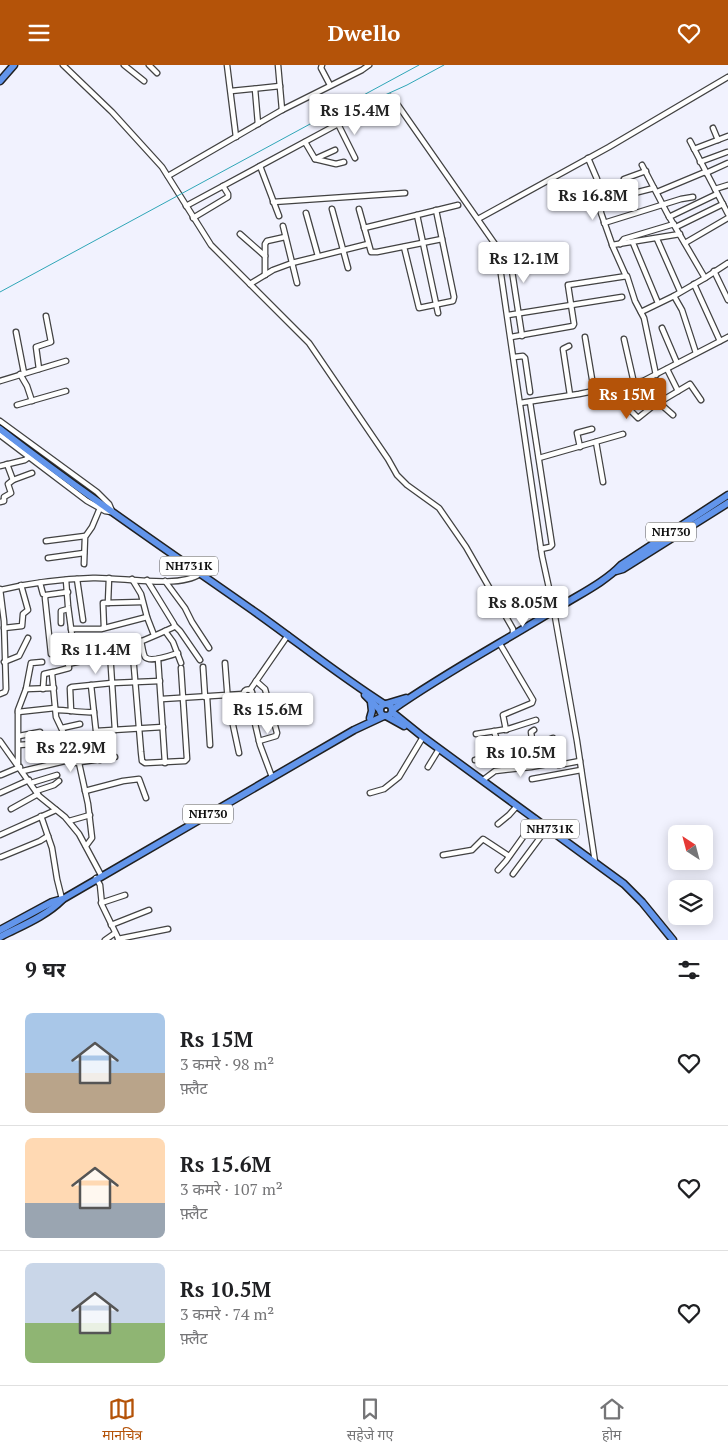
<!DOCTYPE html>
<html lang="hi">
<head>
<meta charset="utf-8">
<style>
  :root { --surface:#fff; --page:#f6f6f6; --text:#202124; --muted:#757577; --line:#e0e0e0; --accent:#b45309 }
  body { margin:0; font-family:"PT Serif","Noto Sans Devanagari",serif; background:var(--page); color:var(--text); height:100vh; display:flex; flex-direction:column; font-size:19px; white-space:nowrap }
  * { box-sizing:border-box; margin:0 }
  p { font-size:16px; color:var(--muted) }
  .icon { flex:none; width:28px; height:28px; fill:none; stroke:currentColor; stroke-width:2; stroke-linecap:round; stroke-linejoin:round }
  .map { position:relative; height:875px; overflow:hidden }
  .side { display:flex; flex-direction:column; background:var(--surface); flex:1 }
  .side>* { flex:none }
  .needle { width:32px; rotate:324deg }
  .buttons { position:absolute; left:668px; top:760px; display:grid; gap:10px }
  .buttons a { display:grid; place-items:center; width:45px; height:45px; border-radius:8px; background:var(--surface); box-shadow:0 2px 12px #0003; font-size:25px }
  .price { position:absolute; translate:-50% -42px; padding:0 11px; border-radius:5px; background:#fff; color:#222; font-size:16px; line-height:32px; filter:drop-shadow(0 1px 2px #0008) }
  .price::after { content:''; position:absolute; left:50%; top:30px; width:15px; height:11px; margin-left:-8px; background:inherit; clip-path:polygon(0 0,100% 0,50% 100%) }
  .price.current { background:var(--accent); color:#fff }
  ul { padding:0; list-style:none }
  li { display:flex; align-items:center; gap:15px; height:125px; padding:0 25px }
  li+li { border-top:1px solid var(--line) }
  li span { display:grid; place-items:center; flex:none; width:140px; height:100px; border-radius:8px; color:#555 }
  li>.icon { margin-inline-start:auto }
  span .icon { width:60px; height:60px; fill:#fffc; stroke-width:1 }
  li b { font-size:21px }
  h2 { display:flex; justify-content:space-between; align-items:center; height:60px; padding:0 25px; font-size:21px }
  header { display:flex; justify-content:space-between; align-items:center; height:65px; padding:0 25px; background:var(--accent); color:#fff; font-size:22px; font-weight:700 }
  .menu { display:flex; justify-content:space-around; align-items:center; height:70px; border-top:1px solid var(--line); background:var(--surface); font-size:14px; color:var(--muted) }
  .menu a { display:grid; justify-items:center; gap:2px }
  .menu .current { color:var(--accent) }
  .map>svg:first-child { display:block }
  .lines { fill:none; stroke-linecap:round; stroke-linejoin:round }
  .minor-casing { stroke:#424242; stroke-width:7 }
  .highway-casing { stroke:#202020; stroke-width:9 }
  .minor { stroke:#fff; stroke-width:4.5 }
  .highway { stroke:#6295eb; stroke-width:6 }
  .rail { stroke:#2fa6b7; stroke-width:1 }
  .labels { text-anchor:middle; stroke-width:5; stroke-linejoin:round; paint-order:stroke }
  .shield { fill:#fff; stroke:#575757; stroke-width:1 }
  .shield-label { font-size:12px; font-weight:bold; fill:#0f0f0f }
</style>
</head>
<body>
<header><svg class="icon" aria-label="menu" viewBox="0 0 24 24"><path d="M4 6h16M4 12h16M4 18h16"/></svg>Dwello<svg class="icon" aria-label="heart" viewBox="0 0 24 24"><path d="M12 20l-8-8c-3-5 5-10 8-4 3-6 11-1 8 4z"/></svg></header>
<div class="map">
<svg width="728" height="875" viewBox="0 0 728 875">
  <rect width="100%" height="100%" fill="#f1f2fe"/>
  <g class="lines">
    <!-- minor casing -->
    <g class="minor-casing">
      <g id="minor">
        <polyline points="63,0 112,47 162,102 211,180 309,278 388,394 397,410 407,420 439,443 466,482 513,564 513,570"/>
        <polyline points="124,0 144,16"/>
        <polyline points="149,0 157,8"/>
        <polyline points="227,0 236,72"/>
        <polyline points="278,0 282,45"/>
        <polyline points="322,0 321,3 330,20"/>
        <polyline points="255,24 258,59"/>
        <polyline points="231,26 280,21"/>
        <polyline points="338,59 355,93"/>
        <polyline points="713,63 718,75"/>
        <polyline points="690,76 728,149"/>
        <polyline points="305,77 315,94 336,99 344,97"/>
        <polyline points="694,84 728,71"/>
        <polyline points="588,93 597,114 601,148 613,182 626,211"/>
        <polyline points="315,94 335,85"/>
        <polyline points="700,97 727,87"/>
        <polyline points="642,100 667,148 705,213 728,198"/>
        <polyline points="260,101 279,151"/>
        <polyline points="706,108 728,98"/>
        <polyline points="168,111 282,45 362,5 369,0"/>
        <polyline points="624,114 646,106"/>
        <polyline points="715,124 728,120"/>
        <polyline points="657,127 705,107"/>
        <polyline points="273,137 405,128"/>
        <polyline points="599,137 654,123"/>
        <polyline points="186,141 338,59 390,32 395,36 497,182 542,491 554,546 577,676 595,797"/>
        <polyline points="332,144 348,203"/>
        <polyline points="359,144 371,187 377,187 442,174"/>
        <polyline points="306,148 318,191"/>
        <polyline points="417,150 438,248"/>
        <polyline points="669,152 717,129"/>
        <polyline points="193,153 228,132 228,129 223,121"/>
        <polyline points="478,154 609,82 728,12"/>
        <polyline points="604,158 681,134 693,132"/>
        <polyline points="283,161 297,218"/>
        <polyline points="676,162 723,139"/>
        <polyline points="364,163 458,140"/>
        <polyline points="240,169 265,191"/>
        <polyline points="657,174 680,226"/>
        <polyline points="633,178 658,238"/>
        <polyline points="685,178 728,153"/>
        <polyline points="620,179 624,174 674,159"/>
        <polyline points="612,180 680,169"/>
        <polyline points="404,182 419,243 453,236 454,232 436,145"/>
        <polyline points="510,193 522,271"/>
        <polyline points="714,206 728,235"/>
        <polyline points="265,210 265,179 267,176 285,172"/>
        <polyline points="250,219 273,205 292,198 368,179"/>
        <polyline points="694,219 720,276"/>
        <polyline points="641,247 674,231"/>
        <polyline points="508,250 622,232"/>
        <polyline points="662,263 677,298"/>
        <polyline points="16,267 24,308"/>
        <polyline points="511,272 573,261 574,259 568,220 627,211 635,236 644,253 656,310"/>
        <polyline points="585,272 594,326"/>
        <polyline points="624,274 634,318"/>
        <polyline points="569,281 563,284 570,330"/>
        <polyline points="696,288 682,245 674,231 705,213"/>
        <polyline points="514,292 523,291 525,293 530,327"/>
        <polyline points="39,304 36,282 51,277 46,251"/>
        <polyline points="667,304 678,326"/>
        <polyline points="20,309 27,321 32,336"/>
        <polyline points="647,315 657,336 673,350"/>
        <polyline points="0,316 66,296"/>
        <polyline points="618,321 621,336 638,353 653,341"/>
        <polyline points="530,337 552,480 550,482 541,484"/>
        <polyline points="520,338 579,329 643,316 728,272"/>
        <polyline points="658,338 690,319 701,335"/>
        <polyline points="17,340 66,326"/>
        <polyline points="0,356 97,427 109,439 112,446"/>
        <polyline points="0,370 87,436 105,446 111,447"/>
        <polyline points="596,377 603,417"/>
        <polyline points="580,382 577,368 592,364"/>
        <polyline points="539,393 623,369"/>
        <polyline points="7,399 13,415 32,408"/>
        <polyline points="0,401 25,395 29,392"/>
        <polyline points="0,437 4,436 4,432 11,428 8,419 13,415"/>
        <polyline points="46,476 85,471"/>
        <polyline points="48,493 84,488"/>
        <polyline points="84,499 85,472 92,462 100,443"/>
        <polyline points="77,514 83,555"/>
        <polyline points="132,514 141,529 147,552 154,570"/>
        <polyline points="66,515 68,541 73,578"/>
        <polyline points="165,516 185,543 192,557 209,583"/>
        <polyline points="40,518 43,529"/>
        <path d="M0,525C30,518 62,514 93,513C121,512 178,524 200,509"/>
        <polyline points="68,527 46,530 45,533 51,589 73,586"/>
        <polyline points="108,538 109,513"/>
        <polyline points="61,558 61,546 68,544"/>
        <polyline points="175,561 180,566 200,595"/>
        <polyline points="4,563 22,561 23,549 28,545 21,520"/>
        <polyline points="104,563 103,538 142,537"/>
        <polyline points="71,564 101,564 147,552"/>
        <polyline points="165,566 173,577 181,598"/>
        <path d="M141,576C142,580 143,589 145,592C150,598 172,590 178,588"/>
        <polyline points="500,579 533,635 532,638 503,650 506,665"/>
        <polyline points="66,587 69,603 54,607 52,609 56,652 66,673 70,696"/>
        <polyline points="110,587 115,665"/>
        <polyline points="133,590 141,687 142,696 145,698 185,696 187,694 181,603"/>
        <polyline points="158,594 165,698"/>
        <polyline points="4,597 19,591 28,573"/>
        <polyline points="225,598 228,637 239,688"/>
        <path d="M68,599C103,592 142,577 174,562V559L147,515"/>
        <polyline points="203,602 205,632"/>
        <polyline points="256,616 265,624 277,668 276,671 259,676"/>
        <polyline points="91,620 96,666 163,662"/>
        <polyline points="26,624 54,623"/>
        <polyline points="43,624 44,609 53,607"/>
        <circle cx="248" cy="629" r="4.5"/>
        <polyline points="250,625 288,570"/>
        <polyline points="0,629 5,627 6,624 4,556 0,524"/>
        <polyline points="207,632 210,680"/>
        <polyline points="249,633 260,680 272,712"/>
        <polyline points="162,634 243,629"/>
        <path d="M56,645C69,645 81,648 94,647"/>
        <polyline points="71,646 70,623 72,622 112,618 160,616"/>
        <polyline points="18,647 55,643"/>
        <polyline points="62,663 80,659"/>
        <polyline points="494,666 500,685"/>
        <polyline points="476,669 508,664 536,655"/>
        <polyline points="19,671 40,667"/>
        <polyline points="0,676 39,731 65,752 79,769 101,810"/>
        <polyline points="19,680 46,678"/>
        <polyline points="533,680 531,667 534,665"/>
        <polyline points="100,695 98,680 108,677"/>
        <polyline points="475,695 490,692 492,687 538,679 553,673"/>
        <polyline points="79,698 88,739 92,773 86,781"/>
        <polyline points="18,699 18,645 26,624 31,598 42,597"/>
        <polyline points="559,700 580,696"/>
        <polyline points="428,702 439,684"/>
        <polyline points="23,706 69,695 74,698 115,692"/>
        <polyline points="1,710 20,702"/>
        <polyline points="532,714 581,705"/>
        <polyline points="483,715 495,706 531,702 553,698"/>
        <polyline points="31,718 57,710"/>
        <polyline points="36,726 54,720 59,716"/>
        <polyline points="85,726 123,716 139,714 146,733"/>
        <polyline points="0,728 29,715"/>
        <polyline points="370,728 384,724 399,712 423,672"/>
        <polyline points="11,744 38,729"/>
        <polyline points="41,751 52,783 57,814 62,834"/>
        <polyline points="69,756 90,750"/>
        <polyline points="498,759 509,750 517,741"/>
        <polyline points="0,770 56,745"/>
        <polyline points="443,790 472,785 483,774 509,791"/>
        <polyline points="1,792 40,776 48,771"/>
        <polyline points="498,805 506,796 536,754"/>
        <polyline points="513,809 548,762"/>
        <polyline points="96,813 100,820 102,840 119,875"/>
        <polyline points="101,838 125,830"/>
        <polyline points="111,860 149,845"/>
        <polyline points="118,874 168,864"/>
        <polyline points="105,875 115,868"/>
      </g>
    </g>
    <!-- highway casing -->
    <g class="highway-casing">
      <g id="highway">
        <polyline points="0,16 14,0"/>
        <path d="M0,364C84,429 171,488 258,549C300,579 340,611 384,639"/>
        <polyline points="616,506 623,504 728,438"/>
        <polyline points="365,630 380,645"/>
        <circle cx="386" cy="645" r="6"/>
        <polyline points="386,639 406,633"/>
        <path d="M392,645C446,607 505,576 561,541C580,529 605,517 621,500L728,430"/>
        <polyline points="392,647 423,672 624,819 642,837 673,875"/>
        <polyline points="386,651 404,661"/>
        <polyline points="370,653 372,646 371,637"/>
        <polyline points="0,865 52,837 63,834 354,665 384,651"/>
        <path d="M0,872C21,861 45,852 62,835"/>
      </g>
    </g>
    <!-- minor -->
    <use href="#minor" class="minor"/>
    <!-- highway -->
    <use href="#highway" class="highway"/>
    <!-- rail -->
    <g class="rail">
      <polyline points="354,44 407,20 444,0"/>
      <polyline points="0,227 419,0"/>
    </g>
  </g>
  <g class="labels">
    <!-- shield labels -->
    <g class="shield">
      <rect x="646" y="457.5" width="50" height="19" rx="4"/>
      <rect x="160" y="491.5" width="58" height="19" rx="4"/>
      <rect x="183" y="739.5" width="50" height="19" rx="4"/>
      <rect x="521" y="754.5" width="58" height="19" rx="4"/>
    </g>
    <g class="shield-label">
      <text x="671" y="471">NH730</text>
      <text x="189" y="505">NH731K</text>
      <text x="208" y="753">NH730</text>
      <text x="550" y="768">NH731K</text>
    </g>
  </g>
</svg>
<div class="buttons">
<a><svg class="needle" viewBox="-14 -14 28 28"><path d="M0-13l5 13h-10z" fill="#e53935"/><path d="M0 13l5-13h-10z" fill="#757577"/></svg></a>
<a><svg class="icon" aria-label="layers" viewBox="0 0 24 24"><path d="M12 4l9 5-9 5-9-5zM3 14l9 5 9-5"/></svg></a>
</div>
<b class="price" style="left:355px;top:71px">Rs 15.4M</b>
<b class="price" style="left:593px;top:156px">Rs 16.8M</b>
<b class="price" style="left:524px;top:219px">Rs 12.1M</b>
<b class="price current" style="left:627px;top:355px">Rs 15M</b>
<b class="price" style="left:523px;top:563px">Rs 8.05M</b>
<b class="price" style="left:96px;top:610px">Rs 11.4M</b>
<b class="price" style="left:268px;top:670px">Rs 15.6M</b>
<b class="price" style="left:71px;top:708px">Rs 22.9M</b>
<b class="price" style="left:521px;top:713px">Rs 10.5M</b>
</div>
<section class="side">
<h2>9 घर<svg class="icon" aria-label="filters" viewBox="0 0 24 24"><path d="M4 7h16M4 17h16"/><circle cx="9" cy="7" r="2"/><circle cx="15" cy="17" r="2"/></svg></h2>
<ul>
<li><span style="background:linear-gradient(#a9c7e8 60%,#b9a48a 0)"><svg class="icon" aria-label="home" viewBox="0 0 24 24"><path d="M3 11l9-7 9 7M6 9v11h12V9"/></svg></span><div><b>Rs 15M</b><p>3 कमरे · 98 m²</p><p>फ़्लैट</p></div><svg class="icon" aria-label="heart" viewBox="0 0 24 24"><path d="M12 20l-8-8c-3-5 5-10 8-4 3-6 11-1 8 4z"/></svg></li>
<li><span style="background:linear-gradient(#ffd9b3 65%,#9aa5b1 0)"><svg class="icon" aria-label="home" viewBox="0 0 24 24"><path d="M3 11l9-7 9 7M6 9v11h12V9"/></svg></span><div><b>Rs 15.6M</b><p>3 कमरे · 107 m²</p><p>फ़्लैट</p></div><svg class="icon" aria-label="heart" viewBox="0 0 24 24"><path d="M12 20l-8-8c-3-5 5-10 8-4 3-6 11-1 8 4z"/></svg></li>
<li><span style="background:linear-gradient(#c9d6e8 60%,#8fb573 0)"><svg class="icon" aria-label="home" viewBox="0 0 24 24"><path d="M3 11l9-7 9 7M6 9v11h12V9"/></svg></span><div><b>Rs 10.5M</b><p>3 कमरे · 74 m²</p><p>फ़्लैट</p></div><svg class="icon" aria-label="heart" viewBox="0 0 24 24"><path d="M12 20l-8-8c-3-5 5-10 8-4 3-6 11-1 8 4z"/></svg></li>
</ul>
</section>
<nav class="menu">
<a class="current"><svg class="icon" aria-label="map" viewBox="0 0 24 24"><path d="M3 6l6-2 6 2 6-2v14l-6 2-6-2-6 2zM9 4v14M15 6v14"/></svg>मानचित्र</a>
<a><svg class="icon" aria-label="saved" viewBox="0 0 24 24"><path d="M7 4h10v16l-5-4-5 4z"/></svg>सहेजे गए</a>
<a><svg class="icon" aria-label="home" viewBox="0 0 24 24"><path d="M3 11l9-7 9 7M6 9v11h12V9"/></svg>होम</a>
</nav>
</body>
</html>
